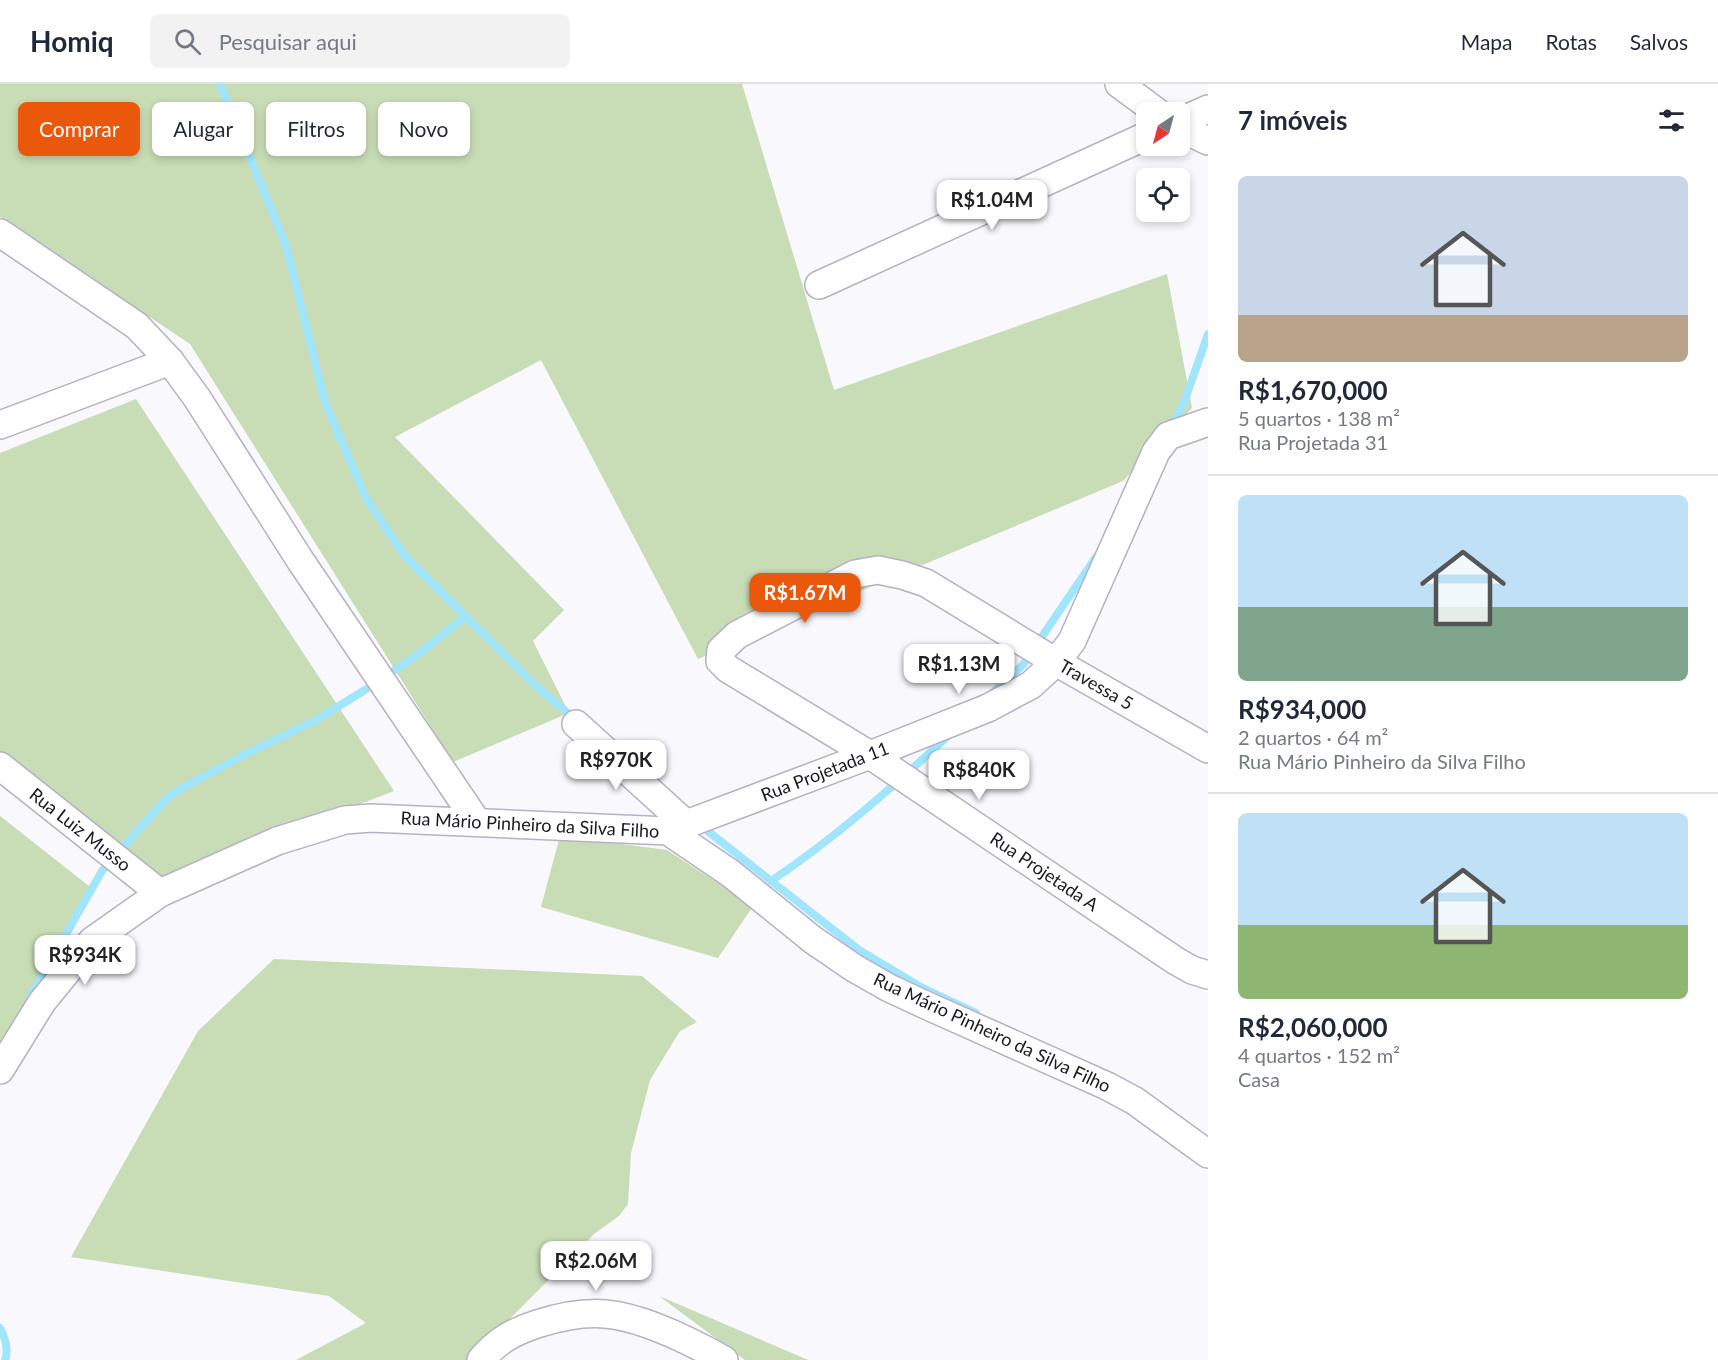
<!DOCTYPE html>
<html lang="pt">
<head>
<meta charset="utf-8">
<style>
  :root { --surface:#fff; --page:#f2f2f3; --text:#1f2937; --muted:#747a83; --line:#e0e1e3; --accent:#ea580c }
  body { margin:0; font-family:Lato,sans-serif; background:var(--page); color:var(--text); height:100vh; display:flex; flex-direction:column; font-size:22px; white-space:nowrap }
  * { box-sizing:border-box; margin:0 }
  p { font-size:20px; color:var(--muted) }
  .icon { flex:none; width:33px; height:33px; fill:none; stroke:currentColor; stroke-width:2; stroke-linecap:round; stroke-linejoin:round }
  .map { position:relative; flex:1; overflow:hidden }
  .sheet { display:flex; flex-direction:column; background:var(--surface); width:510px }
  .sheet>* { flex:none }
  .top-card { position:absolute; left:18px; top:18px; width:570px; height:54px; display:flex; gap:12px }
  .needle { width:39px; rotate:216deg }
  .tools { position:absolute; left:1136px; top:18px; display:grid; gap:12px }
  .tools a { display:grid; place-items:center; width:54px; height:54px; border-radius:9px; background:var(--surface); box-shadow:0 3px 9px #0003; font-size:30px }
  .price { position:absolute; translate:-50% -51px; padding:0 14px; border-radius:12px; background:#fff; color:#222; font-size:20px; line-height:39px; filter:drop-shadow(0 2px 3px #0008) }
  .price::after { content:''; position:absolute; left:50%; top:36px; width:18px; height:14px; margin-left:-9px; background:inherit; clip-path:polygon(0 0,100% 0,50% 100%) }
  .price.current { background:var(--accent); color:#fff }
  ul { padding:0; list-style:none }
  li { display:grid; align-content:center; gap:12px; height:318px; padding:0 30px }
  li+li { border-top:2px solid var(--line) }
  li span { display:grid; place-items:center; height:186px; border-radius:9px; color:#555 }
  li>.icon { margin-inline-start:auto }
  span .icon { width:108px; height:108px; fill:#fffc; stroke-width:1 }
  li b { font-size:26px }
  h2 { display:flex; justify-content:space-between; align-items:center; height:72px; padding:0 30px; font-size:26px }
  .chip { padding:0 21px; border-radius:9px; background:var(--surface); box-shadow:0 3px 9px #0003; font-size:21px; line-height:54px }
  .chip.current { background:var(--accent); color:#fff }
  header { display:flex; align-items:center; gap:36px; box-sizing:border-box; height:84px; padding:0 30px; background:var(--surface); border-bottom:2px solid var(--line) }
  header strong { font-size:28px }
  nav { display:flex; gap:33px; margin-inline-start:auto; font-size:21px }
  .search { width:420px; height:54px; background:var(--page); display:flex; align-items:center; gap:15px; box-sizing:border-box; padding:0 21px; border-radius:9px; color:var(--muted); font-size:22px }
  main { display:flex; flex:1; min-height:0 }
  .map>svg:first-child { display:block }
  .green { fill:#c8dcb5 }
  .lines { fill:none; stroke-linecap:round; stroke-linejoin:round }
  .stream { stroke:#a1e5fd; stroke-width:8 }
  .minor-casing { stroke:#b4b1c7; stroke-width:30 }
  .minor { stroke:#fff; stroke-width:27 }
  .labels { text-anchor:middle; stroke-width:5; stroke-linejoin:round; paint-order:stroke }
  .street-label { font-size:18px; fill:#1a1921; stroke:#fff }
</style>
</head>
<body>
<header>
<strong>Homiq</strong>
<div class="search"><svg class="icon" aria-label="search" viewBox="0 0 24 24"><circle cx="10" cy="10" r="6"/><path d="M15 15l6 6"/></svg>Pesquisar aqui</div>
<nav><a>Mapa</a><a>Rotas</a><a>Salvos</a></nav>
</header>
<main>
<div class="map">
<svg width="1208" height="1276" viewBox="0 0 1208 1276">
  <rect width="100%" height="100%" fill="#f9f8fd"/>
  <!-- green -->
  <g class="green">
    <polygon points="0,0 742,0 834,306 1167,190 1192,324 1123,397 698,575 541,276 395,353 564,526 533,557 569,629 453,678 190,260 0,133"/>
    <polygon points="136,315 394,707 156,799 0,678 0,369"/>
    <polygon points="0,732 94,806 0,969"/>
    <polygon points="560,752 667,766 753,822 718,874 541,823"/>
    <polygon points="274,875 642,892 697,938 680,947 650,996 631,1069 628,1120 619,1132 594,1150 469,1276 296,1276 366,1239 329,1212 71,1173 198,947"/>
    <polygon points="659,1212 808,1276 745,1276"/>
  </g>
  <g class="lines">
    <!-- stream -->
    <g class="stream">
      <polyline points="220,0 286,161 325,318 366,414 405,472 534,600 576,636"/>
      <polyline points="1172,344 1186,313 1208,250"/>
      <polyline points="1037,560 1096,473"/>
      <polyline points="993,608 1023,581 1030,570"/>
      <polyline points="700,741 859,866 919,902 976,929"/>
      <path d="M771,797C835,754 893,703 950,650"/>
      <polyline points="29,915 102,787 166,715 182,704 244,671 316,636 365,606 417,571 466,532"/>
      <path d="M0,1244C5,1253 9,1266 5,1276"/>
    </g>
    <!-- minor casing -->
    <g class="minor-casing">
      <g id="minor">
        <polyline points="1119,0 1157,28"/>
        <polyline points="1179,38 1208,25"/>
        <polyline points="1179,43 1208,57"/>
        <polyline points="0,149 137,242 170,277 197,314 300,476 477,738"/>
        <polyline points="819,201 1146,52"/>
        <polyline points="0,341 170,277"/>
        <polyline points="576,640 686,740"/>
        <polyline points="1208,665 1056,578 926,499 902,491 878,486 855,490 737,551 721,566 720,577 728,585 870,671 1176,877 1192,886 1208,891"/>
        <polyline points="0,682 160,809"/>
        <polyline points="668,747 870,671 988,624 1031,601 1056,578 1072,557 1156,368 1168,352 1208,338"/>
        <polyline points="0,986 42,918 92,857 160,809 277,757 345,736 371,734 668,747 730,789 813,856 854,884 889,904 930,923 1107,1002 1135,1017 1208,1070"/>
        <path d="M481,1276C498,1256 513,1248 537,1240C559,1233 582,1228 605,1230C642,1233 692,1258 724,1276"/>
      </g>
    </g>
    <!-- minor -->
    <use href="#minor" class="minor"/>
  </g>
  <g class="labels">
    <!-- street labels -->
    <g class="street-label">
      <text transform="translate(1096 601) rotate(30)" y="6">Travessa 5</text>
      <text transform="translate(825 688) rotate(-21)" y="6">Rua Projetada 11</text>
      <text transform="translate(530 741) rotate(3)" y="6">Rua Mário Pinheiro da Silva Filho</text>
      <text transform="translate(80 746) rotate(38)" y="6">Rua Luiz Musso</text>
      <text transform="translate(1044 788) rotate(34)" y="6">Rua Projetada A</text>
      <text transform="translate(992 949) rotate(25)" y="6">Rua Mário Pinheiro da Silva Filho</text>
    </g>
  </g>
</svg>
<div class="tools">
<a><svg class="needle" viewBox="-14 -14 28 28"><path d="M0-13l5 13h-10z" fill="#e53935"/><path d="M0 13l5-13h-10z" fill="#747a83"/></svg></a>
<a><svg class="icon" aria-label="locate" viewBox="0 0 24 24"><circle cx="12" cy="12" r="6"/><path d="M12 2v4M12 18v4M2 12h4M18 12h4"/></svg></a>
</div>
<b class="price" style="left:992px;top:147px">R$1.04M</b>
<b class="price current" style="left:805px;top:540px">R$1.67M</b>
<b class="price" style="left:959px;top:611px">R$1.13M</b>
<b class="price" style="left:616px;top:707px">R$970K</b>
<b class="price" style="left:979px;top:717px">R$840K</b>
<b class="price" style="left:85px;top:902px">R$934K</b>
<b class="price" style="left:596px;top:1208px">R$2.06M</b>
<div class="top-card">
<a class="chip current">Comprar</a>
<a class="chip">Alugar</a>
<a class="chip">Filtros</a>
<a class="chip">Novo</a>
</div>
</div>
<section class="sheet">
<h2>7 imóveis<svg class="icon" aria-label="filters" viewBox="0 0 24 24"><path d="M4 7h16M4 17h16"/><circle cx="9" cy="7" r="2"/><circle cx="15" cy="17" r="2"/></svg></h2>
<ul>
<li><span style="background:linear-gradient(#c9d6e8 75%,#b9a48a 0)"><svg class="icon" aria-label="home" viewBox="0 0 24 24"><path d="M3 11l9-7 9 7M6 9v11h12V9"/></svg></span><div><b>R$1,670,000</b><p>5 quartos · 138 m²</p><p>Rua Projetada 31</p></div></li>
<li><span style="background:linear-gradient(#bfe0f5 60%,#7fa58c 0)"><svg class="icon" aria-label="home" viewBox="0 0 24 24"><path d="M3 11l9-7 9 7M6 9v11h12V9"/></svg></span><div><b>R$934,000</b><p>2 quartos · 64 m²</p><p>Rua Mário Pinheiro da Silva Filho</p></div></li>
<li><span style="background:linear-gradient(#bfe0f5 60%,#8fb573 0)"><svg class="icon" aria-label="home" viewBox="0 0 24 24"><path d="M3 11l9-7 9 7M6 9v11h12V9"/></svg></span><div><b>R$2,060,000</b><p>4 quartos · 152 m²</p><p>Casa</p></div></li>
</ul>
</section>
</main>
</body>
</html>
